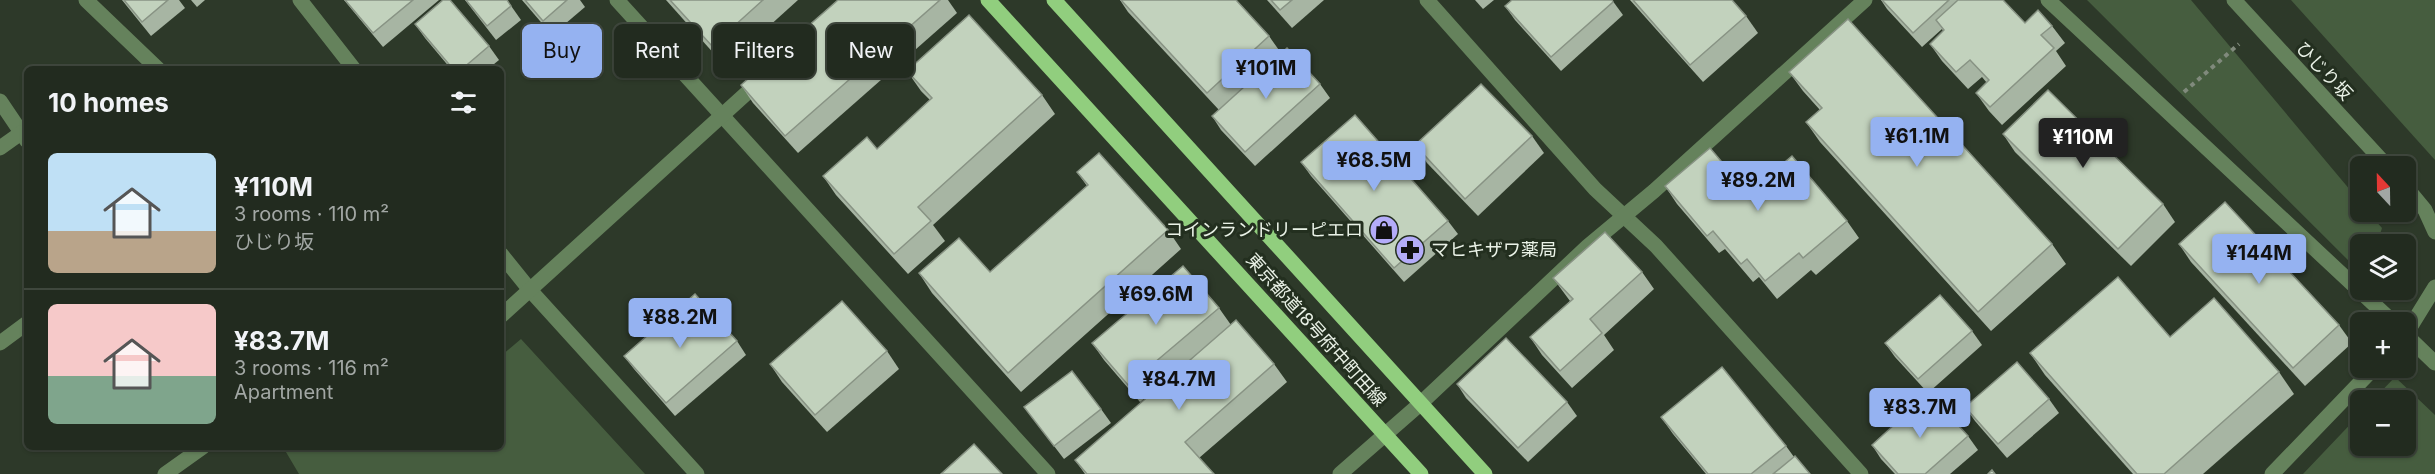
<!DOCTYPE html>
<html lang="en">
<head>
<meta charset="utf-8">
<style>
  :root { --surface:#222b1f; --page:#2a3328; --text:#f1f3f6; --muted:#a2a7a4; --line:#3f473d; --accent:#95b2f1 }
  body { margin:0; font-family:Inter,"Noto Sans JP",sans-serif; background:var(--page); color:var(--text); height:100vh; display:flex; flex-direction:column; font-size:22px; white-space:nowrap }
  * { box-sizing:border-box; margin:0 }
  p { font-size:20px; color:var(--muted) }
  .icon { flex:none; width:33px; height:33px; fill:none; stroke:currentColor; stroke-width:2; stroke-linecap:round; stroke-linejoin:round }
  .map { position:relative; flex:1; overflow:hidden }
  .side { position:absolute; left:24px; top:66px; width:480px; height:384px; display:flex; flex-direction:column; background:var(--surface); border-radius:9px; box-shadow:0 2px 4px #0004,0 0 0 2px var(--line) }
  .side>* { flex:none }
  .guide { position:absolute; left:522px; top:24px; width:570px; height:54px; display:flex; gap:12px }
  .needle { width:39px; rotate:338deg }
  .buttons { position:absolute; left:2350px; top:156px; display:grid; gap:12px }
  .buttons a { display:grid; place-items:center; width:66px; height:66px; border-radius:9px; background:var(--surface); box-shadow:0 2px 4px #0004,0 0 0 2px var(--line); font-size:30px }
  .price { position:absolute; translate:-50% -51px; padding:0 14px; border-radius:6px; background:var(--accent); color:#111; font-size:20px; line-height:39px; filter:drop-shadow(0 2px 3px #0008) }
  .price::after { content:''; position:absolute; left:50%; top:36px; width:18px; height:14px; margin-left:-9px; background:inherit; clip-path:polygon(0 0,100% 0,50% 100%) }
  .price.on { background:#222; color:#fff }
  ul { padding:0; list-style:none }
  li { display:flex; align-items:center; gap:18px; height:150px; padding:0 24px }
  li+li { border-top:2px solid var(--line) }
  li span { display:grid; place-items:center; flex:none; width:168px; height:120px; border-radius:9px; color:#555 }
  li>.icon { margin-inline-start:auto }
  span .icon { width:72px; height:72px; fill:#fffc; stroke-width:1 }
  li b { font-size:26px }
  h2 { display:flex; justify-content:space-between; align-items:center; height:72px; padding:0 24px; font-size:26px }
  .pill { padding:0 21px; border-radius:9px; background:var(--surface); box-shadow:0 2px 4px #0004,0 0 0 2px var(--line); font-size:21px; line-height:54px }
  .pill.on { background:var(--accent); color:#111 }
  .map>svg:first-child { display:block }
  .green { fill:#465d3f }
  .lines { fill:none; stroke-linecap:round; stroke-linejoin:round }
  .path { stroke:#808a7c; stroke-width:4; stroke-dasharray:4.5 4.5; stroke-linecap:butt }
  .minor { stroke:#65825c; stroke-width:15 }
  .major { stroke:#91ce7e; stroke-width:15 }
  .wall { fill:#a7b5a3 }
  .building { fill:#c2d2bd; stroke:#889384; stroke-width:1.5 }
  .labels { text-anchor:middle; stroke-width:6; stroke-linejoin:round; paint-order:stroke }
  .street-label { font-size:18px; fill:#e9f1e6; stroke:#232f1f }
  .poi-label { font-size:18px; fill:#e9f1e6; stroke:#232f1f; text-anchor:end }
</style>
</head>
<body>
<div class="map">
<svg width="2435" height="474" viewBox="0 0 2435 474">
  <rect width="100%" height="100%" fill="#2d3929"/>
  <!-- green -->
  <g class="green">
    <polygon points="2087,0 2191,0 2361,203 2361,212 2368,212 2382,228 2377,244 2361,244 2361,273"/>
    <polygon points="2291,0 2435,0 2435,160"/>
    <polygon points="521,339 645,474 299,474 283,447 501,447 501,356"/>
    <polygon points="2395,377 2435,415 2435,474 2303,474 2361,413 2361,446 2406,446 2406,400 2373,400"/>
  </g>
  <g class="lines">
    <!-- path -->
    <polyline class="path" points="2184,92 2239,44"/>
    <!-- minor -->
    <g class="minor">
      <polyline points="86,0 158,69"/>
      <polyline points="300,0 354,69"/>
      <polyline points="617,0 1048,474"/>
      <polyline points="1427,0 1595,189 1656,246 1861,474"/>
      <polyline points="2048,0 2393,322"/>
      <polyline points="2234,0 2387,166"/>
      <polyline points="0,101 27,141"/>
      <polyline points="0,148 21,133"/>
      <polyline points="2406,187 2425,210 2435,232"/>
      <polyline points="501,254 530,290 697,474"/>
      <polyline points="501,316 761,80"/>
      <polyline points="2406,334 2435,287"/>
      <polyline points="2406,335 2435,363"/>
      <polyline points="0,343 27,323"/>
      <polyline points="165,474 203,447"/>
      <polyline points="1340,474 1420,404 1588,246 1654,191 1865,0"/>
      <polyline points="2272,474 2374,368"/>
    </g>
    <!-- major -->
    <g class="major">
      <polyline points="988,0 1421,474"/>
      <polyline points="1054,0 1485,474"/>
    </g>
  </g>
  <!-- wall -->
  <g class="wall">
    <polygon points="122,0 179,0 185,8 151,36"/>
    <polygon points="191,0 205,0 197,7"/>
    <polygon points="344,0 439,0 383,47"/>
    <polygon points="465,0 507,0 521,20 496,40"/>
    <polygon points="522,0 580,0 585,7 552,35"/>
    <polygon points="666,0 798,0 725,66"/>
    <polygon points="838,0 948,0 957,13 798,153 753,103 741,85"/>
    <polygon points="1120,0 1236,0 1269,36 1281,53 1320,84 1330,98 1255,166 1221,130 1212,116 1219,110 1128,12"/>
    <polygon points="1267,0 1324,0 1292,28"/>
    <polygon points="1475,0 1494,0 1483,9"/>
    <polygon points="1612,0 1623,15 1561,71 1515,20 1505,6"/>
    <polygon points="1630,0 1732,0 1746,16 1758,33 1703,82"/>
    <polygon points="1881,0 2003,0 2025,23 2052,26 2065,43 2056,51 2066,66 2002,125 1989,111 1976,93 1987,83 1982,77 1968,89 1942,61 1930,44 1943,31 1942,29 1922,47 1887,9"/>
    <polygon points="415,24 489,46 499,60 488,69 451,69 425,38"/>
    <polygon points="907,71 1042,95 1055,114 933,225 945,241 908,274 836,195 823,176 877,149 930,100 921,91"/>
    <polygon points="1789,72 2052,244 2066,264 1991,331 1820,142 1806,122 1820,110 1803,91"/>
    <polygon points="2003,134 2163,204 2175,222 2131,266 2015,152"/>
    <polygon points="1532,136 1544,153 1478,216 1427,163 1415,145"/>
    <polygon points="1301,162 1448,221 1458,234 1404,282 1311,176"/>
    <polygon points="1077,172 1168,230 1181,249 1021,392 932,293 919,273 990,272 1087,186"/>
    <polygon points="1665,186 1748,193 1847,221 1859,238 1816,275 1811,270 1777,299 1759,277 1753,282 1725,249 1719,253 1677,204"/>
    <polygon points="2179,244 2339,325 2352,343 2305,386 2191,262"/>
    <polygon points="1642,272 1654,289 1604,335 1614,350 1572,388 1542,355 1530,337 1570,301 1553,278"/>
    <polygon points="1219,308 1231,325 1274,364 1287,382 1199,458 1214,474 1085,474 1075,460 1171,377 1140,402 1104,360 1092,343"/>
    <polygon points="1972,331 1982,345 1928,393 1895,357 1885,343"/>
    <polygon points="2170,337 2279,372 2294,394 2203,474 2133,474 2045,375 2030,353"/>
    <polygon points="737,341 746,355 675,416 634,369 624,356"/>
    <polygon points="887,351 899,369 827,432 782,382 770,364"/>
    <polygon points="1457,384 1567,402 1577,416 1528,462 1466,398"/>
    <polygon points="2049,399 2059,413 2007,458 1975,421 1965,407"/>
    <polygon points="1024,407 1101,409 1111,423 1064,459"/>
    <polygon points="1661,417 1786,446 1794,457 1810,474 1706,474 1673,434"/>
    <polygon points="1968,436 1978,450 1950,474 1895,474 1881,459 1872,445"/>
  </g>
  <!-- building -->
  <g class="building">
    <polygon points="124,0 168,0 142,22"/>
    <polygon points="345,0 413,0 373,33"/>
    <polygon points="443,0 450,0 489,46 462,69 453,69 415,24"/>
    <polygon points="466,0 507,0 511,6 487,26"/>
    <polygon points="525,0 567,0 543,21"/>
    <polygon points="670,0 763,0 712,46"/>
    <polygon points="838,0 940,0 785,136 741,85"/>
    <polygon points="1121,0 1236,0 1269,36 1207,93"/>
    <polygon points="1271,0 1292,0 1280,10"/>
    <polygon points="1512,0 1612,0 1613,2 1551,57 1505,6"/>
    <polygon points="1633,0 1732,0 1746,16 1690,65"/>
    <polygon points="1882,0 1949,0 1913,33"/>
    <polygon points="1958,0 2003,0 2025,23 2038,10 2052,26 2041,35 2054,48 1990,107 1976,93 1989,80 1970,60 1956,72 1930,44 1944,30 1936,20"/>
    <polygon points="969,15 1042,95 918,207 931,221 894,254 823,176 867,137 877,149 932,98 907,71"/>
    <polygon points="1848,19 2052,244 1978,312 1806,122 1822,108 1789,72"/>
    <polygon points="1287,48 1320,84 1245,152 1212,116"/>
    <polygon points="1481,84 1532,136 1465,199 1415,145"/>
    <polygon points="2048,90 2163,204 2118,249 2003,134"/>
    <polygon points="1355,115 1448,221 1394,268 1301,162"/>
    <polygon points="1710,148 1748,193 1792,156 1847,221 1803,258 1799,253 1765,281 1747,259 1741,264 1713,231 1707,236 1665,186"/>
    <polygon points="1099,153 1168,230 1008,373 919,273 959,238 990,272 1088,185 1077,172"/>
    <polygon points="2225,202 2339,325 2293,368 2179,244"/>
    <polygon points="1605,232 1642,272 1590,319 1602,333 1560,371 1530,337 1573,299 1553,278"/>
    <polygon points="1183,266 1219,308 1128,385 1092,343"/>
    <polygon points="2118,277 2170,337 2214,298 2279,372 2164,474 2137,474 2030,353"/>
    <polygon points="695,294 737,341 666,403 624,356"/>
    <polygon points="1940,295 1972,331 1918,379 1885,343"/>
    <polygon points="842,301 887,351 815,415 770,364"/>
    <polygon points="1236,320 1274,364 1185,442 1214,474 1087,474 1075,460"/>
    <polygon points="1506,338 1567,402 1518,448 1457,384"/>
    <polygon points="2017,362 2049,399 1998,444 1965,407"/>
    <polygon points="1722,367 1786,446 1751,474 1708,474 1661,417"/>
    <polygon points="1072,371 1101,409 1054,446 1024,407"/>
    <polygon points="1929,393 1968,436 1925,474 1898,474 1872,445"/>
    <polygon points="974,444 1002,474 941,474"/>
    <polygon points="1795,456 1810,474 1773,474"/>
    <polygon points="1992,470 1995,474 1988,474"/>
  </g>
  <!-- icons -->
  <defs>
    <g id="shop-disc" transform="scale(1.5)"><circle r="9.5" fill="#b4acf9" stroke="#232f1f"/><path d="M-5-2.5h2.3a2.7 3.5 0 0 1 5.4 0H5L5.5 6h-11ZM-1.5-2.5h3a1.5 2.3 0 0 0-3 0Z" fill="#111"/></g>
    <g id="pharmacy-disc" transform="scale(1.5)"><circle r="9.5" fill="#b4acf9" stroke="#232f1f"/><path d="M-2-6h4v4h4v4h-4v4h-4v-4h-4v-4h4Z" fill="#111"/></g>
  </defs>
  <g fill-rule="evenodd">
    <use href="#shop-disc" x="1384" y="230"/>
    <use href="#pharmacy-disc" x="1410" y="250"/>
  </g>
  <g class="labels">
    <!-- street labels -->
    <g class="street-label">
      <text transform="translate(2324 71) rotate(47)" y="6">ひじり坂</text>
      <text transform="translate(1316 330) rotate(48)" y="6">東京都道18号府中町田線</text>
    </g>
    <!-- poi labels -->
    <g class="poi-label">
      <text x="1363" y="236">コインランドリーピエロ</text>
      <text x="1431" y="256" text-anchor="start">マヒキザワ薬局</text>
    </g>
  </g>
</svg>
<div class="buttons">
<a><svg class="needle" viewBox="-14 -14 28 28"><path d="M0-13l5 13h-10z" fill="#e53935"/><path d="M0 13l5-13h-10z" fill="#a2a7a4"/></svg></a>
<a><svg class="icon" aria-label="layers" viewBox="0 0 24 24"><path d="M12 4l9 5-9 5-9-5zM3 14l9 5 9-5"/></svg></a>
<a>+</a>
<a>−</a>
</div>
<b class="price" style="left:1266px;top:100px">¥101M</b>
<b class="price" style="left:1917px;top:168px">¥61.1M</b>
<b class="price on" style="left:2083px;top:169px">¥110M</b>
<b class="price" style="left:1374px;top:192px">¥68.5M</b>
<b class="price" style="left:1758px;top:212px">¥89.2M</b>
<b class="price" style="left:2259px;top:285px">¥144M</b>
<b class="price" style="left:1156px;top:326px">¥69.6M</b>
<b class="price" style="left:680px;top:349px">¥88.2M</b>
<b class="price" style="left:1179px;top:411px">¥84.7M</b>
<b class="price" style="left:1920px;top:439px">¥83.7M</b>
<div class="guide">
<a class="pill on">Buy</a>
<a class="pill">Rent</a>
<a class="pill">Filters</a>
<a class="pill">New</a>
</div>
<section class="side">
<h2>10 homes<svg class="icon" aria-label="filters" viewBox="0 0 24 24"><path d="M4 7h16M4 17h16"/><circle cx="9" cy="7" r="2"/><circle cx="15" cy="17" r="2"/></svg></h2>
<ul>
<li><span style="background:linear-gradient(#bfe0f5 65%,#b9a48a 0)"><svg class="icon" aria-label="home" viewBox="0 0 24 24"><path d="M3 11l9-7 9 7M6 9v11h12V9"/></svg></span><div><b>¥110M</b><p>3 rooms · 110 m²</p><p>ひじり坂</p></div></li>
<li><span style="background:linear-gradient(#f6c9c9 60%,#7fa58c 0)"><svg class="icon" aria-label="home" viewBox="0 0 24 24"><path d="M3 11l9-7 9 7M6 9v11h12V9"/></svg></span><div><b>¥83.7M</b><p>3 rooms · 116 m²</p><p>Apartment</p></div></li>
</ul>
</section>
</div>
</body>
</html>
